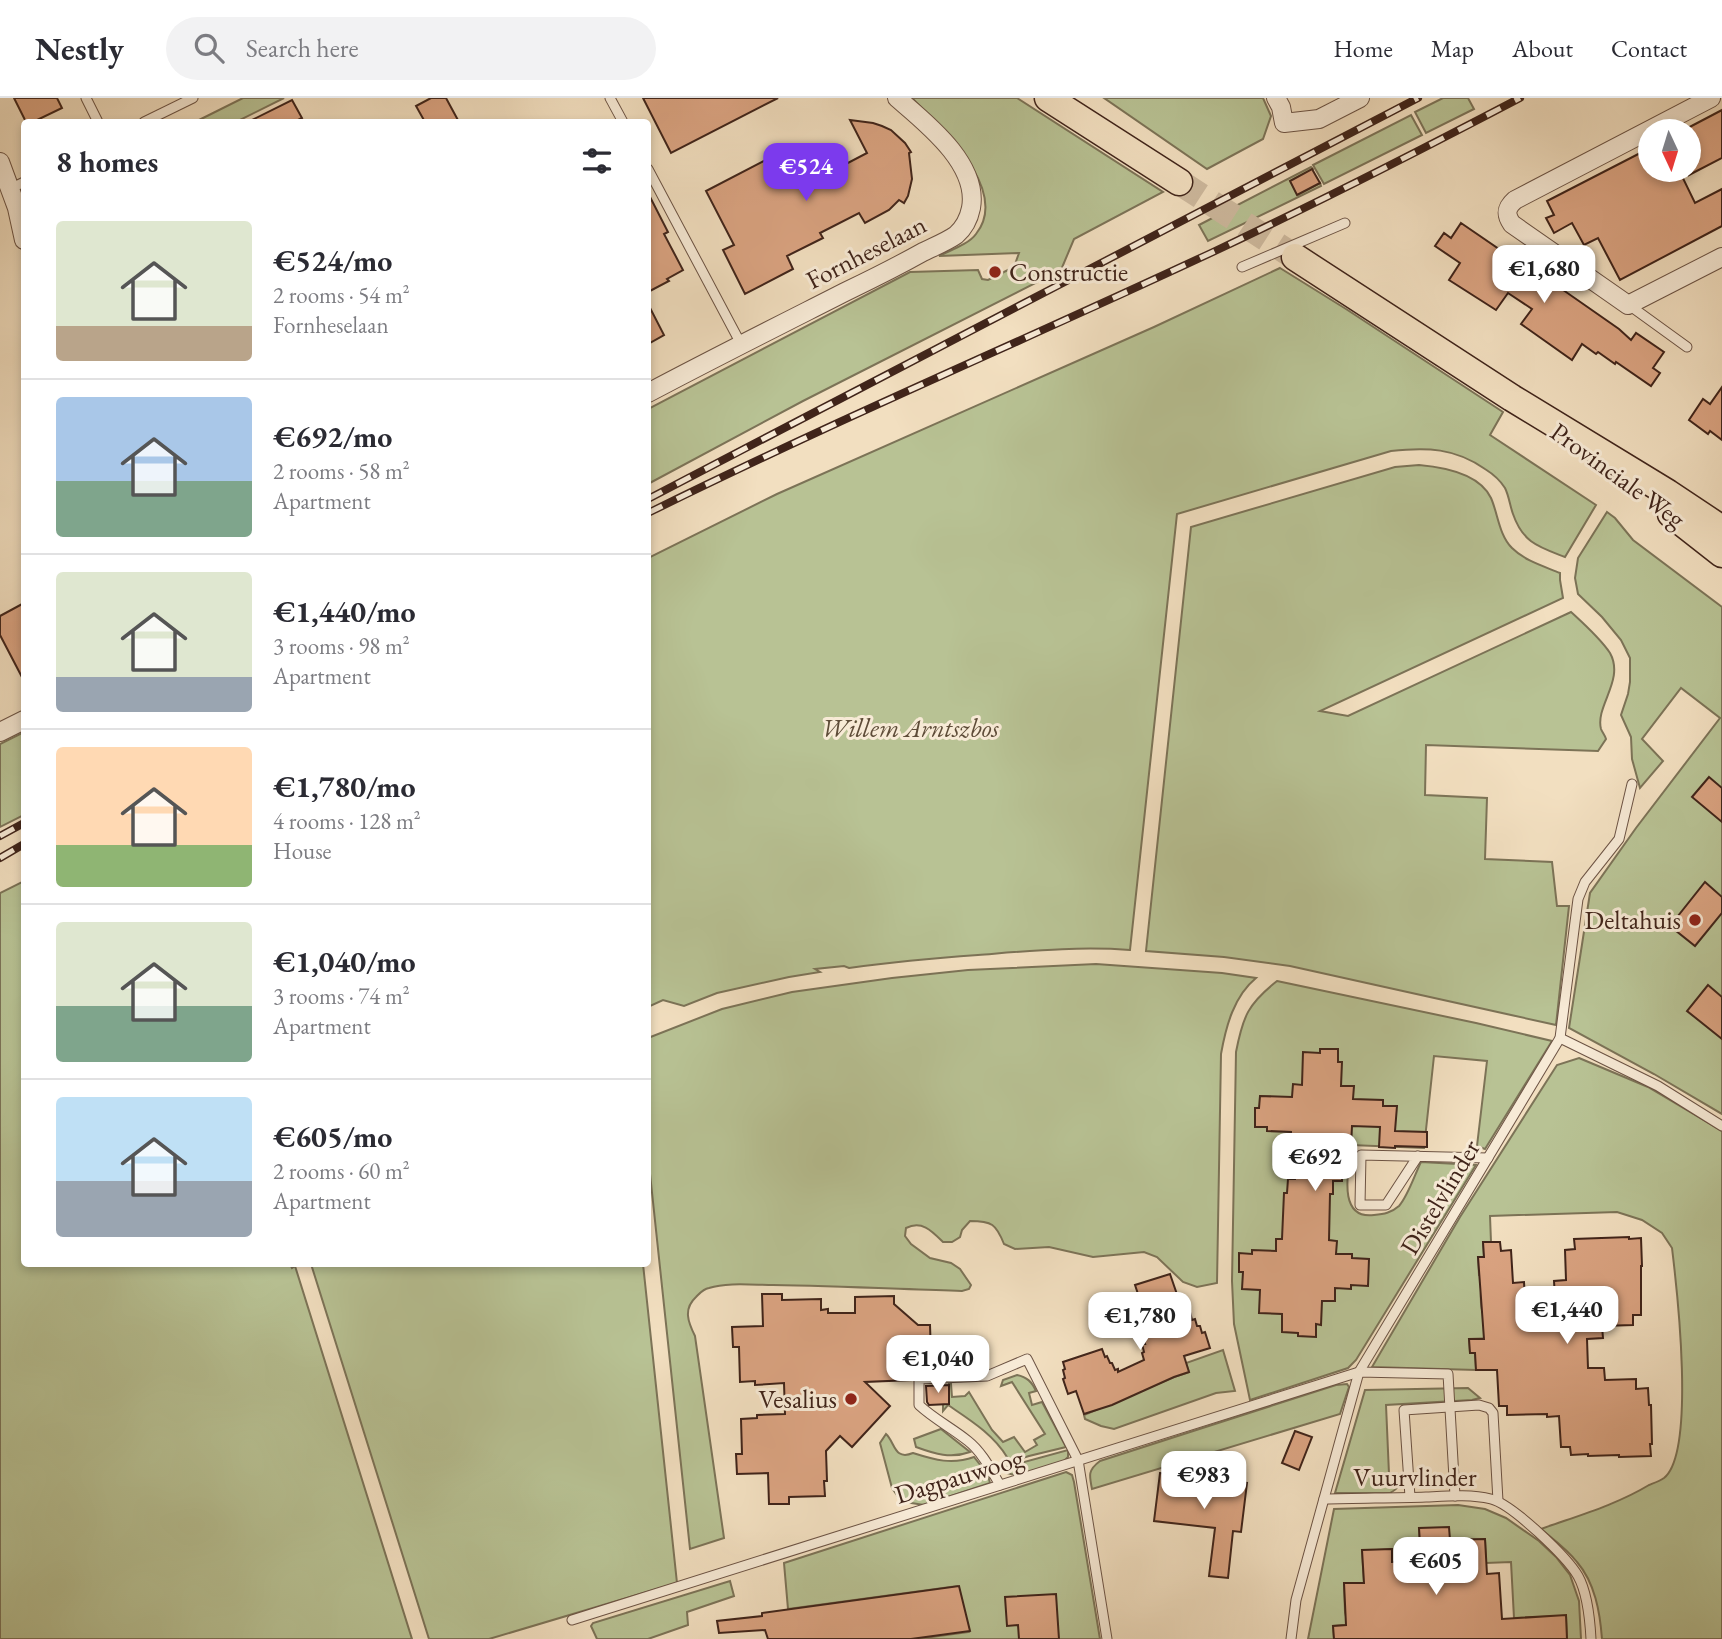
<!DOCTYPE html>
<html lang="en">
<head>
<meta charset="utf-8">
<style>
  :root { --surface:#fff; --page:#f2f2f3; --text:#2b2b33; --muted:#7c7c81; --line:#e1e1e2; --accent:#7c3aed }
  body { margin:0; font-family:"EB Garamond",serif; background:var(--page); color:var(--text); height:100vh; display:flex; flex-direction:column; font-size:26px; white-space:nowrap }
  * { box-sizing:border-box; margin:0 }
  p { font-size:23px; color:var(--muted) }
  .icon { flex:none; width:38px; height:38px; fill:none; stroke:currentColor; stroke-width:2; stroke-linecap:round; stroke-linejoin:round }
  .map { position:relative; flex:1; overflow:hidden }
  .drawer { position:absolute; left:21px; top:21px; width:630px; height:1148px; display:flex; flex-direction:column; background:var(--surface); border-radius:7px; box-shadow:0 4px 10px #0003 }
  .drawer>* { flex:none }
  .needle { width:46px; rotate:176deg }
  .controls { position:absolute; left:1638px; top:21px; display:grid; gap:14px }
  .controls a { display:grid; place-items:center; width:63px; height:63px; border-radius:50%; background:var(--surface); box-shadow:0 4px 10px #0003; font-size:35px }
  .price { position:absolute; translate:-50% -60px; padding:0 16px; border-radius:14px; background:#fff; color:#222; font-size:23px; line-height:46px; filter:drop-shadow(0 2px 4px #0008) }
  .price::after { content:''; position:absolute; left:50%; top:42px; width:21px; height:16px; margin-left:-10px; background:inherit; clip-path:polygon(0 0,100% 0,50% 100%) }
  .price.active { background:var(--accent); color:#fff }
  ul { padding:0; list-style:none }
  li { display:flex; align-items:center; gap:21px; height:175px; padding:0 35px }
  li+li { border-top:2px solid var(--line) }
  li span { display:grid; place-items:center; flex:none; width:196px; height:140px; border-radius:7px; color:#555 }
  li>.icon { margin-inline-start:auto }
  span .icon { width:84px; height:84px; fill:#fffc; stroke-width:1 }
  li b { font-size:30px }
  h2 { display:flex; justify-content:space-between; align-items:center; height:84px; padding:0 35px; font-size:30px }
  header { display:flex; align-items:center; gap:42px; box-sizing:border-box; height:98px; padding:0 35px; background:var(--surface); border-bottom:2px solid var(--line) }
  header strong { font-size:33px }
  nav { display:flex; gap:38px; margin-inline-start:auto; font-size:24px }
  .search { width:490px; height:63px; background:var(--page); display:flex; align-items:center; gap:18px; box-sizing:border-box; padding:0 24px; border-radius:38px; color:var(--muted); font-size:26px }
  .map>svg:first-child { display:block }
  .green { fill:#b8c294; stroke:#7c7357; stroke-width:2 }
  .building { fill:#daa381; stroke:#40241a; stroke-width:2 }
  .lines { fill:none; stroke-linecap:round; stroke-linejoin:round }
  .primary-tunnel { stroke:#ceba9f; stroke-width:26; stroke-dasharray:26 13; stroke-linecap:butt }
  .lane-casing { stroke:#6c5344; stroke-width:11 }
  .street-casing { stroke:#6c5344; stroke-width:20 }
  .primary-casing { stroke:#40241a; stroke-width:29 }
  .lane { stroke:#f7ead6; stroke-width:9 }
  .street { stroke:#f7ead6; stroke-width:18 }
  .primary { stroke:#f2dfc0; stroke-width:26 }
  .rail-casing { stroke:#40241a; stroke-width:8 }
  .rail { stroke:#f7ead6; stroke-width:5; stroke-dasharray:16; stroke-linecap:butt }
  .poi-dot { fill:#8f2418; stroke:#f7ead6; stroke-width:2.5 }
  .labels { text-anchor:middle; stroke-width:6; stroke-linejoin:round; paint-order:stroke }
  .street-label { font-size:26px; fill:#40241a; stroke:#f7ead6 }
  .poi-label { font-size:26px; fill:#40241a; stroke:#f7ead6; text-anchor:end }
  .park-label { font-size:26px; font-style:italic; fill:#5e4c38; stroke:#f7ead6 }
</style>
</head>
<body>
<header>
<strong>Nestly</strong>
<div class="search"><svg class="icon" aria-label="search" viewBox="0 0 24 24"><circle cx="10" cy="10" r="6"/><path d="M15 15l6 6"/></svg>Search here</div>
<nav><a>Home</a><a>Map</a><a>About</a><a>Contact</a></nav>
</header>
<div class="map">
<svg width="1722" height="1541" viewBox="0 0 1722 1541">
  <rect width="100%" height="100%" fill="#f2dfc0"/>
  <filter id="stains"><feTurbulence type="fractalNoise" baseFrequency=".00286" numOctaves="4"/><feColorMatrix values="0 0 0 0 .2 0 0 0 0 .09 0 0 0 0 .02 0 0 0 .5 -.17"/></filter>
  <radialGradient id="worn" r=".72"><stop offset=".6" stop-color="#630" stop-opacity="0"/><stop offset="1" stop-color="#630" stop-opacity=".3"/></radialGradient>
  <!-- green -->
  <g class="green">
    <polygon points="243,0 284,0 236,24 195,24"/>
    <path d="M912,0H1017L1163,94L1074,141L1061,172L803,303L648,386V311L910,174L978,172L982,181L988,182L1014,169L1019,155L939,158C951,152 969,146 976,136C1011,92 940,29 912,0Z"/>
    <polygon points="1104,0 1263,0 1271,18 1263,41 1207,71"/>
    <polygon points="1443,0 1468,0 1474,11 1426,35 1415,14"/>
    <polygon points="1411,17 1422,37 1324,86 1313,67"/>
    <polygon points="1311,69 1313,71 1291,84 1298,97 1320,85 1321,88 1208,143 1199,127"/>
    <path d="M1280,170L1346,211L1503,314L1490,337L1596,407L1565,459C1539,449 1523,445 1513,416C1510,408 1509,398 1505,390C1500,382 1493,376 1485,371C1455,350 1427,349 1391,353L1177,416L1130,852C1079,848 1029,853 978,857C935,860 892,864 849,870L844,868L815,871L820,874L789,879L717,895L684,908L663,902L648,909V460L777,396L1154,229Z"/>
    <path d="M1419,367C1442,369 1479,375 1491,400C1498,416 1499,437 1512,450C1525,463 1543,468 1560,475V482L1563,500L1320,613L1348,618L1571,514C1584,526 1600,540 1610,555C1625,582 1595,608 1601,631C1602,634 1605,637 1606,641L1598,653L1426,647L1425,697L1487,700L1485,761L1552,764L1557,808H1569L1556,927L1290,868L1224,859L1146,853L1191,429L1395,369Z"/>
    <polygon points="1607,414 1615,420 1633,442 1722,509 1722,1016 1654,976 1569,930 1590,795 1636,730 1720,620 1681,590 1642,641 1663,663 1640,690 1632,661 1631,639 1621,617 1628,596 1630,584 1630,560 1621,542 1602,519 1578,496 1575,480 1578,460"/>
    <polygon points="24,634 24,717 0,729 0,646"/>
    <polygon points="24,783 24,1166 290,1166 292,1170 295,1168 412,1541 0,1541 0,795"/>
    <path d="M1096,866L1222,875L1256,880C1234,898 1226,928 1221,956L1217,1185L1197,1189L1183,1184L1157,1159L1144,1154L1093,1159L1049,1149L1015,1151L1004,1146C996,1126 992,1123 970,1123L962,1132L960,1139L952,1144H943C932,1133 922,1122 906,1130L905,1138L911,1146L930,1160L951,1165L960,1171L971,1187L969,1191L962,1193C899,1191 836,1188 773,1187C754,1187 727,1184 709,1190C703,1191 700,1195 696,1199C683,1211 688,1224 695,1238L724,1440L690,1451L648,1057V940L722,911L792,894L892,880L968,872Z"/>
    <path d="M1277,883L1476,925L1552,943L1485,1051L1477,1048L1487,963L1434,958L1424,1050L1351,1047C1349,1069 1336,1122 1374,1117C1384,1116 1391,1115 1399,1108C1408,1098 1415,1076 1421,1064L1476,1067L1356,1262L1348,1270L1250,1302L1234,1226L1232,1183L1236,954C1243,918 1248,906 1277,883Z"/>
    <path d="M1579,960L1648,989L1722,1033V1541H1602C1600,1514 1595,1485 1577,1464C1567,1451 1553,1441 1541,1431C1577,1418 1616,1407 1649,1387C1654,1385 1660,1383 1664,1380C1696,1354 1677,1191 1672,1150L1662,1135L1642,1122L1617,1114L1490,1118L1491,1144L1483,1145L1484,1159L1478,1160L1479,1177H1483C1478,1203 1481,1218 1493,1240L1469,1241L1470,1255H1475L1476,1272L1372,1269L1460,1119L1557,967Z"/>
    <polygon points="311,1166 643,1166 677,1485 489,1541 429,1541"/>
    <polygon points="1223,1252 1235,1293 1216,1295 1114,1331 1101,1328 1085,1321 1084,1317 1174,1279 1189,1274 1186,1265"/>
    <path d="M1017,1277C1027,1279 1032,1284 1036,1293L1029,1295L1032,1307L1042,1304L1066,1349L1029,1358L996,1368L1007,1359C993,1336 970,1322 948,1307L943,1313V1306H949V1286H951L952,1299L965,1298L969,1294L992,1332L1003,1344L1014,1339L1025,1354L1037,1347L1034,1342L1045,1336L1012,1284L1001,1288L1003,1282Z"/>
    <path d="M1347,1286L1349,1289L1340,1316L1092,1391C1089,1377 1088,1372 1100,1363L1336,1287Z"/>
    <path d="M1468,1290L1480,1300L1472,1302L1386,1307L1389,1376H1401C1401,1386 1399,1390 1390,1395H1335L1365,1292Z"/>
    <path d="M941,1331L970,1354C951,1361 935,1356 916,1349L914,1341Z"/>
    <path d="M886,1336C895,1344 894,1363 913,1355C935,1362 952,1367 974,1359L988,1377L990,1385L924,1407L905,1404L899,1400L892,1390L880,1345Z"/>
    <path d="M1068,1352V1359L1064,1363C1045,1369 1017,1385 999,1371Z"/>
    <polygon points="1066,1374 1072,1377 1074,1384 1100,1541 917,1541 969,1534 957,1488 788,1511 784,1465"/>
    <polygon points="1458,1407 1485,1411 1506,1420 1539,1443 1556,1459 1570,1477 1579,1503 1581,1541 1567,1541 1566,1518 1514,1520 1511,1464 1486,1465 1485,1441 1450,1442 1419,1431 1421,1463 1392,1464 1392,1451 1362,1453 1364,1485 1344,1486 1345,1514 1348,1527 1333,1528 1334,1541 1308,1541 1334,1411"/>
    <polygon points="730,1483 734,1498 687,1514 688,1527 648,1541 597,1541 591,1528 593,1525"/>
  </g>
  <!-- building -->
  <g class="building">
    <polygon points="14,0 57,0 62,10 33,24 26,24"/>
    <polygon points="431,0 446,0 459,24 425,24 416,8"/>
    <polygon points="643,0 778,0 671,55"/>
    <polygon points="292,2 302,20 294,24 248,24"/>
    <polygon points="1722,12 1722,60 1689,77 1689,33 1682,33"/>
    <polygon points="850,22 873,25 882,28 891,32 905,45 911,54 909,55 912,81 908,98 904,105 899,102 889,112 865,125 859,115 820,135 823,140 787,158 793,171 745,196 723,152 734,147 706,93 785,52 804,88 867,55"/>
    <polygon points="1650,50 1650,72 1679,72 1695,105 1722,91 1722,128 1620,182 1598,140 1584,147 1572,125 1554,135 1546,120 1554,117 1547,103"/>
    <polygon points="1312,71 1320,85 1297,97 1290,83"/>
    <polygon points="648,95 668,134 664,136 683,172 667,181 669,183 648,194"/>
    <polygon points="1461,125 1531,173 1546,180 1619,231 1631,242 1636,235 1664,254 1653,270 1660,275 1651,288 1616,264 1615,266 1598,254 1596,256 1582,246 1572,262 1521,226 1532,211 1508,195 1496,212 1449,182 1460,165 1435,148 1444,135 1451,140"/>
    <polygon points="648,206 664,237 648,246"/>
    <polygon points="1722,289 1722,342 1710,333 1708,336 1689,322 1703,301 1710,306"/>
    <polygon points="24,505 24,583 0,537 0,518"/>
    <polygon points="1709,679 1722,690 1722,724 1692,699"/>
    <polygon points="1705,784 1722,799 1722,815 1695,848 1670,828"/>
    <polygon points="1708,887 1722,899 1722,941 1687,913"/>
    <polygon points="1320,951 1338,951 1338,964 1342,964 1341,988 1354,988 1353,1001 1383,1002 1383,1008 1397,1008 1395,1033 1427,1034 1427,1049 1395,1048 1395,1050 1379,1049 1380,1029 1352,1028 1351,1049 1343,1049 1342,1083 1333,1083 1333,1096 1330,1096 1329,1142 1337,1143 1336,1156 1352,1156 1352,1160 1369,1161 1368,1188 1351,1187 1351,1191 1335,1190 1335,1203 1322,1203 1321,1227 1316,1226 1316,1239 1298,1238 1298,1235 1282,1234 1282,1216 1259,1215 1260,1192 1242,1191 1243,1174 1239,1174 1239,1155 1252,1156 1252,1152 1276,1153 1276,1141 1282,1141 1284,1095 1287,1095 1288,1081 1295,1081 1297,1047 1291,1047 1291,1034 1267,1033 1267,1029 1255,1029 1255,1010 1259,1010 1260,998 1292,999 1293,986 1302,987 1303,954 1320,955"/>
    <polygon points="1629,1139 1629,1141 1641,1140 1642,1168 1641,1168 1641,1217 1633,1217 1633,1227 1602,1228 1603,1240 1587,1241 1588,1270 1604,1270 1605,1282 1636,1281 1636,1291 1648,1290 1649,1307 1651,1307 1652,1346 1650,1346 1651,1358 1619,1359 1619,1357 1588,1358 1588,1356 1571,1357 1570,1349 1561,1349 1559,1318 1547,1319 1547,1316 1507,1317 1507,1308 1499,1308 1497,1272 1476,1272 1475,1255 1470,1255 1469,1241 1484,1241 1478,1159 1484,1159 1483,1144 1500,1144 1501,1153 1511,1152 1513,1185 1524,1184 1525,1200 1555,1199 1554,1183 1566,1182 1565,1152 1575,1151 1574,1141"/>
    <polygon points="1170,1176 1181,1208 1185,1207 1187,1215 1190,1214 1192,1222 1195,1221 1197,1228 1200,1228 1202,1235 1205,1234 1210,1250 1184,1258 1189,1274 1174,1279 1112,1307 1084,1316 1076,1293 1068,1296 1063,1281 1065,1280 1063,1272 1065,1271 1063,1264 1102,1251 1105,1259 1107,1258 1110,1265 1112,1265 1115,1272 1118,1271 1118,1274 1144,1262 1142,1255 1144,1254 1142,1246 1145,1246 1142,1238 1145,1237 1142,1230 1145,1229 1142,1221 1146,1220 1135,1187"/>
    <polygon points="762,1196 782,1196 782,1202 821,1201 821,1212 828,1211 828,1215 855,1215 855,1199 894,1198 894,1206 918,1227 930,1227 931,1257 938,1256 938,1273 916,1275 913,1278 912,1282 865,1284 890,1308 852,1349 840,1338 826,1353 827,1383 824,1383 825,1398 789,1399 789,1406 769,1406 768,1375 737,1376 736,1356 742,1356 741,1321 757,1320 757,1317 785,1316 784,1285 755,1287 755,1283 740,1284 739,1249 733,1249 732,1229 763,1228"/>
    <polygon points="949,1287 949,1306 929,1307 927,1304 926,1288"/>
    <polygon points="1295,1333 1312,1339 1299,1372 1282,1365"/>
    <polygon points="1160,1375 1247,1385 1241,1434 1233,1433 1228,1480 1209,1478 1215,1430 1154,1423"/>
    <polygon points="1449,1429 1450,1442 1485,1441 1487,1476 1499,1475 1502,1521 1566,1517 1567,1541 1334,1541 1333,1528 1346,1527 1344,1485 1364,1485 1362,1452 1392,1451 1392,1464 1421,1462 1419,1430"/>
    <polygon points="959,1488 970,1533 911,1541 768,1541 765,1532 719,1535 717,1523 762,1518 762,1515"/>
    <polygon points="1056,1496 1059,1541 1019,1541 1018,1527 1007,1528 1005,1499"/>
  </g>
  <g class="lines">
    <!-- primary-tunnel -->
    <polyline class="primary-tunnel" points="1179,84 1295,159"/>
    <!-- lane casing -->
    <g class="lane-casing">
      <g id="lane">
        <polyline points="86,0 98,24"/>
        <polyline points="610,0 623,24"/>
        <polyline points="144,24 193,0"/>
        <polyline points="648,71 741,246"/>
        <polyline points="10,91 24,84"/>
        <polyline points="1242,169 1345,125"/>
        <polyline points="1629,207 1687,249"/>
        <polyline points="1560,940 1658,988 1722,1028"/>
        <polyline points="1418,1058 1386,1107 1360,1107 1361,1057 1488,1060"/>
        <path d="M1000,1387C991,1372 982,1354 968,1343C952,1330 934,1321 919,1307V1281L987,1278L1027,1261L1078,1362L1107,1541"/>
        <polyline points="1410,1399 1404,1312 1479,1307 1489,1310 1493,1315 1498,1403"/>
        <path d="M1324,1401C1358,1400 1392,1400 1426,1399C1447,1398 1471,1396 1491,1401C1512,1406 1567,1459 1578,1478C1587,1494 1590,1522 1591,1541"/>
        <polyline points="572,1522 1359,1274 1448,1276 1455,1398"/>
        <polyline points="1291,1541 1296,1502 1359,1274 1560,940 1578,801 1585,784 1619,741 1632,686"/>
      </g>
    </g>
    <!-- street casing -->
    <g class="street-casing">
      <g id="street">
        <polyline points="1276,0 1281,9 1284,25 1319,21 1360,0"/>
        <path d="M1711,0L1515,102C1506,110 1505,116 1512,126L1628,207L1722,159"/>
        <polyline points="0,64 17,110 24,142"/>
        <path d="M648,295C714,260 780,227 847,193C872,181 898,168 923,154C933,149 946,144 956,137C964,130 969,120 971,110C979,66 926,25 897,0"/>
        <polyline points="0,634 24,622"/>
      </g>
    </g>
    <!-- primary casing -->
    <g class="primary-casing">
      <g id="primary">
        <polyline points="1048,0 1179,84"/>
        <polyline points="1295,159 1512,300 1668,395 1722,431"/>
        <polyline points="1671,416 1722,456"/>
      </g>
    </g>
    <!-- lane -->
    <use href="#lane" class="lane"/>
    <!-- street -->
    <use href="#street" class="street"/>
    <!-- primary -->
    <use href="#primary" class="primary"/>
    <!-- rail casing -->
    <g class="rail-casing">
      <g id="rail">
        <polyline points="648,401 1418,0"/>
        <path d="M648,415C834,323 1025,242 1213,154C1317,105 1419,53 1520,0"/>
        <polyline points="0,738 24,725"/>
        <polyline points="0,760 24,746"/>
      </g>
    </g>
    <!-- rail -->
    <use href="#rail" class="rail"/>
  </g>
  <!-- markers -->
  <g class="poi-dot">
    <circle cx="995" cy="174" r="7"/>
    <circle cx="1695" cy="822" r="7"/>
    <circle cx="851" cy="1301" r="7"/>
  </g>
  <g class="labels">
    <!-- street labels -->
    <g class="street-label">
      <text transform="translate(866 154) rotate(-27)" y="9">Fornheselaan</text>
      <text transform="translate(1618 377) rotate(36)" y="9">Provinciale Weg</text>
      <text transform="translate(1440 1099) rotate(-59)" y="9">Distelvlinder</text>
      <text transform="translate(959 1378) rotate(-17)" y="9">Dagpauwoog</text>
      <text x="1415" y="1388">Vuurvlinder</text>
    </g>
    <!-- poi labels -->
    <g class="poi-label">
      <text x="1009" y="183" text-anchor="start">Constructie</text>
      <text x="1681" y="831">Deltahuis</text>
      <text x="837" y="1310">Vesalius</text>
    </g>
    <!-- park labels -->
    <g class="park-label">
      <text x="910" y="639">Willem Arntszbos</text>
    </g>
  </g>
  <rect width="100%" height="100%" filter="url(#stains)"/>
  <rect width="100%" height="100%" fill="url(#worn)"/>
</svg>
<div class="controls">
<a><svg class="needle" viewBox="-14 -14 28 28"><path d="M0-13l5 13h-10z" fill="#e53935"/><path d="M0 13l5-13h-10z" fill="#7c7c81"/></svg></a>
</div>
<b class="price active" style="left:806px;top:105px">€524</b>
<b class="price" style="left:1544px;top:207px">€1,680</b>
<b class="price" style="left:1315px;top:1095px">€692</b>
<b class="price" style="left:1567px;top:1248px">€1,440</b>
<b class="price" style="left:1140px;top:1254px">€1,780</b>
<b class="price" style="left:938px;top:1297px">€1,040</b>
<b class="price" style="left:1204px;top:1413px">€983</b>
<b class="price" style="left:1436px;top:1499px">€605</b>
<section class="drawer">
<h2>8 homes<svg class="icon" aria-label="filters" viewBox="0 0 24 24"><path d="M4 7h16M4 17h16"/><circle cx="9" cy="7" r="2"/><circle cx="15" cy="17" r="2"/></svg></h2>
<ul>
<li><span style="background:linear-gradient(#dfe7d0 75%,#b9a48a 0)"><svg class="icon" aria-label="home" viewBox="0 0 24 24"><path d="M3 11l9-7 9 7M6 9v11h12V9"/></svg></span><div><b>€524/mo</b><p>2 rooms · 54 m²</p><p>Fornheselaan</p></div></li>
<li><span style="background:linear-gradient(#a9c7e8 60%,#7fa58c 0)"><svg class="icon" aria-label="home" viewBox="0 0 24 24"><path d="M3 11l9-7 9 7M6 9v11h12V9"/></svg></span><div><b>€692/mo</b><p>2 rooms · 58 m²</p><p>Apartment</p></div></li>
<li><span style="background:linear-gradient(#dfe7d0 75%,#9aa5b1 0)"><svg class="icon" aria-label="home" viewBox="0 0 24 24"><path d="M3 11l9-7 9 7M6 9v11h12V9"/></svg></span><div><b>€1,440/mo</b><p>3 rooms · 98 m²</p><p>Apartment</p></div></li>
<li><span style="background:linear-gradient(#ffd9b3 70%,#8fb573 0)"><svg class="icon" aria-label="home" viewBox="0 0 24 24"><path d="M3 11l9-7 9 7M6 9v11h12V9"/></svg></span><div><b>€1,780/mo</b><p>4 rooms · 128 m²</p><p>House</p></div></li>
<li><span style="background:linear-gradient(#dfe7d0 60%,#7fa58c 0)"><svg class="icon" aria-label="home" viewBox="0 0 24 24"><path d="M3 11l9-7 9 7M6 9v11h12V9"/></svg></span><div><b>€1,040/mo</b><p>3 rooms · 74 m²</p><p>Apartment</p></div></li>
<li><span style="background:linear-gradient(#bfe0f5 60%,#9aa5b1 0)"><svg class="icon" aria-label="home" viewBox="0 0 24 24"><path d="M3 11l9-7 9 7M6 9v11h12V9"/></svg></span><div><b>€605/mo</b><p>2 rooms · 60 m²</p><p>Apartment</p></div></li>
</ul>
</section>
</div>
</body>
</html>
